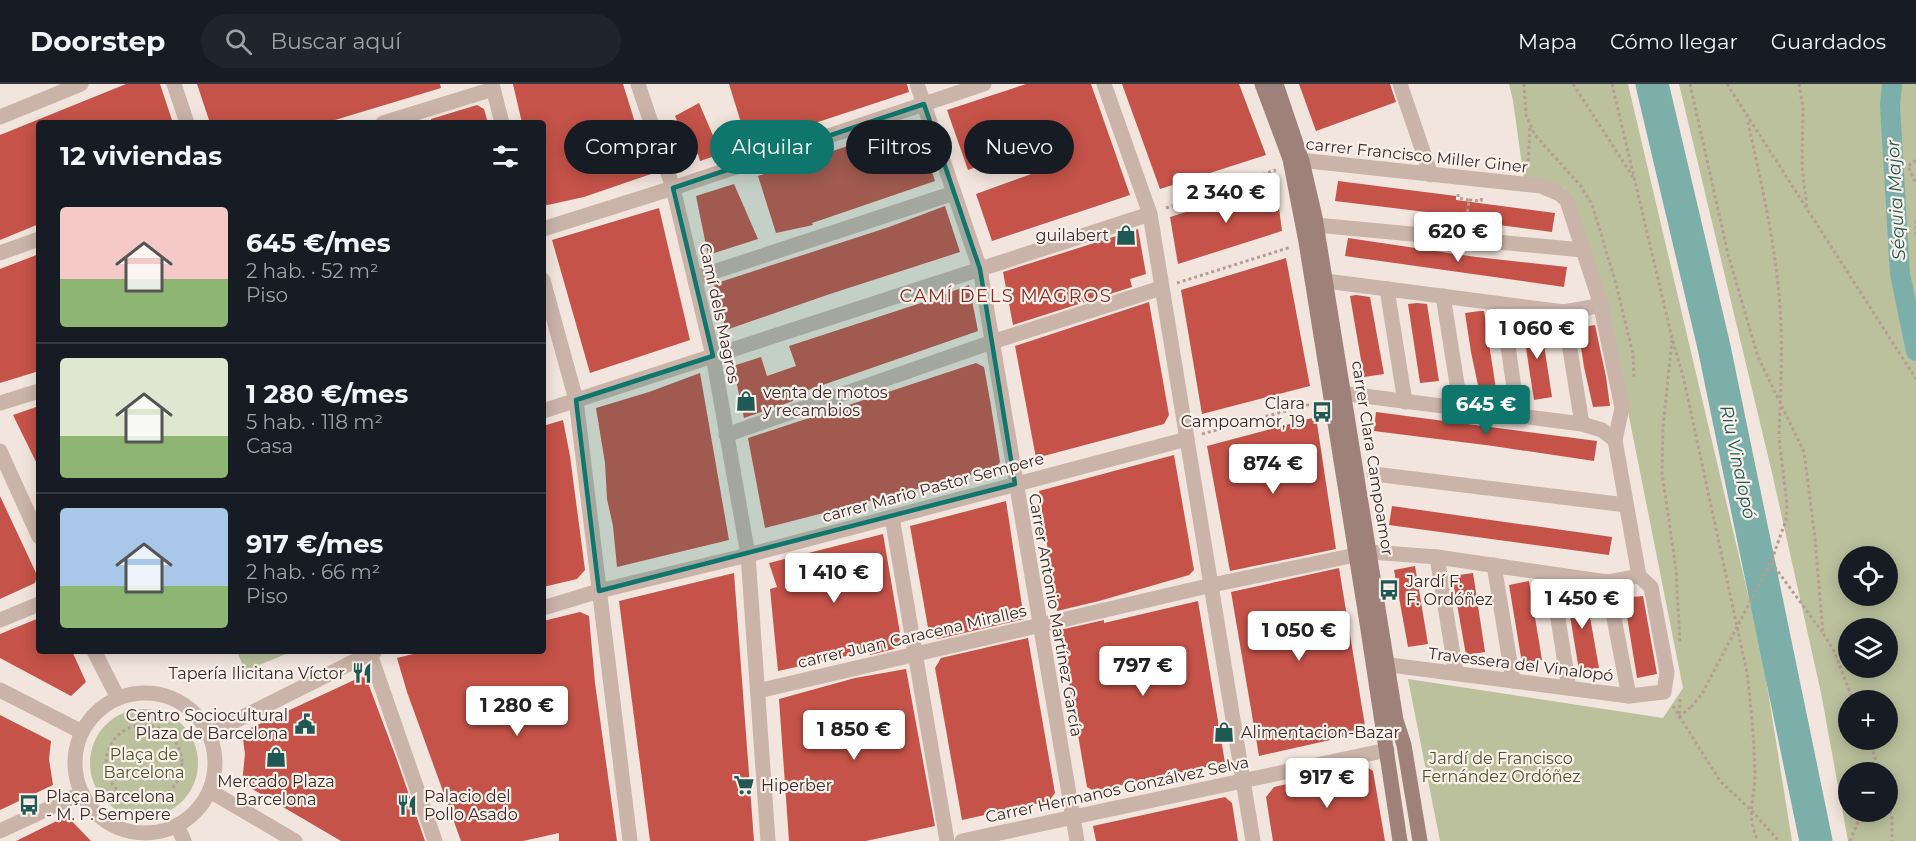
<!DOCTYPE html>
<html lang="es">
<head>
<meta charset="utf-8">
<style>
  :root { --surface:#171b24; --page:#20242c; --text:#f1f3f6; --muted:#9ea1a6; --line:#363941; --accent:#0f766e }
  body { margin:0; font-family:Montserrat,sans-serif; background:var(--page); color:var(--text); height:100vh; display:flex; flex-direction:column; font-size:22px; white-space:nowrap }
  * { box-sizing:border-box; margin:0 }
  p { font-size:20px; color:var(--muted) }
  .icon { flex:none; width:33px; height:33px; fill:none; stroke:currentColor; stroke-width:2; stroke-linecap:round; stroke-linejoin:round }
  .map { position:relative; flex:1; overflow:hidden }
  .side { position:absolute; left:36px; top:36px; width:510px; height:534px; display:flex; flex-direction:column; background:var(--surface); border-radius:6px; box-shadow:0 3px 15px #0003 }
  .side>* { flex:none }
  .banner { position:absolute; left:564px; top:36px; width:570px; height:54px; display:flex; gap:12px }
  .fabs { position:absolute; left:1838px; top:462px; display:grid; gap:12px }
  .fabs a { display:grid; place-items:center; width:60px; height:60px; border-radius:50%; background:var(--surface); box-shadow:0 3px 15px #0003; font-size:30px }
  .price { position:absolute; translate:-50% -51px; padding:0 14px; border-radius:6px; background:#fff; color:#222; font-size:20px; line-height:39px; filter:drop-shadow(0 2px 3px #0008) }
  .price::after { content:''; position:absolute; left:50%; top:36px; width:18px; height:14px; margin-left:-9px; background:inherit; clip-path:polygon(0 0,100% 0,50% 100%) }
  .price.on { background:var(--accent); color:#fff }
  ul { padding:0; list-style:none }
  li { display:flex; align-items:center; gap:18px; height:150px; padding:0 24px }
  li+li { border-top:2px solid var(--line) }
  li span { display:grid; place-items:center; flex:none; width:168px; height:120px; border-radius:6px; color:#555 }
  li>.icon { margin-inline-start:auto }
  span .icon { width:72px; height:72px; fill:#fffc; stroke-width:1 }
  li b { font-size:26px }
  h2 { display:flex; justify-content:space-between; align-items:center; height:72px; padding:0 24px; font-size:26px }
  .pill { padding:0 21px; border-radius:27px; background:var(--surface); box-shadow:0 3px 15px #0003; font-size:21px; line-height:54px }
  .pill.on { background:var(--accent); color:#fff }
  header { display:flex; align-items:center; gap:36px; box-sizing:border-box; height:84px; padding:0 30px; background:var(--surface); border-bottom:2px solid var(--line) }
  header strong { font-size:28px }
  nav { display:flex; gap:33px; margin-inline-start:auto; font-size:21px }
  .search { width:420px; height:54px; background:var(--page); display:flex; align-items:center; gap:15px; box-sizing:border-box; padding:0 21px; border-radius:33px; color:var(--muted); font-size:22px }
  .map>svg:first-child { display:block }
  .green { fill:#bbc19d; fill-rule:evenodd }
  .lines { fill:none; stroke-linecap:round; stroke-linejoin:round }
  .canal { stroke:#7cafa9; stroke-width:20 }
  .river { stroke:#7cafa9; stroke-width:33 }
  .building { fill:#c55349 }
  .path { stroke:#b69d93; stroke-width:3; stroke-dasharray:3 3; stroke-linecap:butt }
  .street { stroke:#cab3a9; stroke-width:15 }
  .secondary { stroke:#9e817a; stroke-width:15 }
  .path-bridge { stroke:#b69d93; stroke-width:3; stroke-dasharray:3 3; stroke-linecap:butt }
  .marked { fill:#0f766e; fill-opacity:0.2; stroke:#0f766e; stroke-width:4.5; stroke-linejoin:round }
  .labels { text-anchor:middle; stroke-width:4.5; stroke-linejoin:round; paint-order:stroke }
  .street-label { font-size:16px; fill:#372b29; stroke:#faf0ea }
  .poi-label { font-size:16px; fill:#372b29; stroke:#faf0ea; text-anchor:start }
  .park-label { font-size:16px; fill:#4d562d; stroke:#faf0ea }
  .water-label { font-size:18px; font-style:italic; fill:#1f5953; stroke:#faf0ea }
  .neighbourhood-label { font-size:18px; letter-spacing:1.5px; fill:#862a23; stroke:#faf0ea }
</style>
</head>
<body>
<header>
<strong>Doorstep</strong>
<div class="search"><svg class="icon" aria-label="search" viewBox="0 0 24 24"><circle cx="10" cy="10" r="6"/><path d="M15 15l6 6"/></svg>Buscar aquí</div>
<nav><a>Mapa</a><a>Cómo llegar</a><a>Guardados</a></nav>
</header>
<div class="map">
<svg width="1916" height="757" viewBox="0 0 1916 757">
  <rect width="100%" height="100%" fill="#f2e5dd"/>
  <!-- green -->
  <g class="green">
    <polygon points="1509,0 1628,0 1762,570 1792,757 1440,757 1408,595 1663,634 1683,604 1609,232 1565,104 1542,98 1524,95 1513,17"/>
    <path d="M1679,0H1916V757H1848L1821,609L1773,393ZM1887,472V512H1848V472ZM1848,544H1887V584H1848ZM1887,616V656H1848V616ZM1887,688V728H1848V688Z"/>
    <polygon points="237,567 293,567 245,587"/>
    <circle cx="144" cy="679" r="54"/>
  </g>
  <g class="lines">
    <!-- canal -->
    <polyline class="canal" points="1892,0 1890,22 1900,190 1916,267"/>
    <!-- river -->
    <polyline class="river" points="1652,0 1714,263 1816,757"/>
  </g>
  <!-- building -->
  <g class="building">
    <polygon points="126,0 160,0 173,39 39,39 39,140 0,156 0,51"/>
    <polygon points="197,0 440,0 441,4 325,39 210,39"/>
    <polygon points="513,0 623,0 651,90 584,113 543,122 543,39 522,39"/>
    <polygon points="729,0 907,0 909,8 748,61"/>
    <polygon points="1026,0 1091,0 1130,111 992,157 976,110 1059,80 1054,64 1045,39 1012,49 1019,68 968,86 947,26"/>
    <polygon points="1122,0 1239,0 1266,71 1160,105"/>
    <polygon points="1299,0 1390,0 1396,18 1316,47"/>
    <polygon points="699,19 721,70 700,77 698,70 682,76 671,44 679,41 675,32"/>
    <polygon points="477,21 484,25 488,39 431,39 431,35"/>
    <polygon points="916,39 935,97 821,136 812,139 813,141 776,149 758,92"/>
    <polygon points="1338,97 1456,112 1456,116 1555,129 1552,148 1475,138 1476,134 1335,117"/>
    <polygon points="734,100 758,155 708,171 696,112"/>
    <polygon points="1276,100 1282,147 1178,180 1170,133"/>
    <polygon points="945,122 960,168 830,210 726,246 714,200 889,143"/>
    <polygon points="659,124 690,256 590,289 552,156"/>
    <polygon points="1138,145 1146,190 1130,195 1132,203 1013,241 1003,188"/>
    <polygon points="1348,154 1476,173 1567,183 1564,203 1345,172"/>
    <polygon points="39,170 39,287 0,299 0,185"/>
    <polygon points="1286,174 1310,302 1202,330 1181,206"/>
    <polygon points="969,201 978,247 791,312 793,317 744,334 733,282 761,273 767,292 796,282 789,262 924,218"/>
    <polygon points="1356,211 1370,213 1384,290 1364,293 1350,212"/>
    <polygon points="1149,218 1169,331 1164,340 1036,374 1015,262"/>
    <polygon points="1417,219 1427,220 1439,297 1420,299 1408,220"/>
    <polygon points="1480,227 1484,227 1496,305 1479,306 1471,268 1465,229"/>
    <polygon points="1540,235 1552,313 1534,316 1522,238"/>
    <polygon points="1595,241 1606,293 1610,322 1593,323 1584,283 1578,244"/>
    <polygon points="976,279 984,283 990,316 1000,378 995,385 765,444 748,354"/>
    <polygon points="700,289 729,456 617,483 613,442 607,415 605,379 596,324 649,308"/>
    <polygon points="39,322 39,384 13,331"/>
    <polygon points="1376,328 1597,357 1594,377 1493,362 1374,347"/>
    <polygon points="1316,333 1336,465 1230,487 1207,362"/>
    <polygon points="563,336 570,372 585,486 577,495 543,503 543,342"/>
    <polygon points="1174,371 1194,486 1189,491 1099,517 1057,527 1039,407"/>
    <polygon points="0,412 37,491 35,499 0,515"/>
    <polygon points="1006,417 1024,535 938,555 929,549 910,442"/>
    <polygon points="1392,422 1612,453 1609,471 1389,441"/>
    <polygon points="883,450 901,555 894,565 870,571 869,567 778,587 770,505 777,503 769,479"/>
    <polygon points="1415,482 1428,560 1408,563 1394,486"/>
    <polygon points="1339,484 1366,648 1259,672 1231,508"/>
    <polygon points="734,489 754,757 650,757 619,517"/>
    <polygon points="1473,489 1485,568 1466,571 1452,492"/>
    <polygon points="1529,497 1542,576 1522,579 1509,501"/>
    <polygon points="1585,505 1599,584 1579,586 1566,508"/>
    <polygon points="1643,512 1657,590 1637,594 1624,514"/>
    <polygon points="1198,517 1225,679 1094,707 1087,703 1060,546 1104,536 1104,539"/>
    <polygon points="580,528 589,532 595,599 617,757 559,757 559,749 523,757 461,757 407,608 397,574 425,567 543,567 543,537"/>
    <polygon points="39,534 39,567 72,567 86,598 71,612 0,574 0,550"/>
    <polygon points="1028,554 1055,709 1049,717 962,736 935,584 941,574"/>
    <polygon points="906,585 935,742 866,757 789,757 779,615 855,594"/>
    <polygon points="365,591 397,676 425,757 341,757 242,699 245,670 242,648"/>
    <polygon points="0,631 51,657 49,675 53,701 0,726"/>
    <polygon points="1365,682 1373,687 1385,757 1273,757 1266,713 1274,703"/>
    <polygon points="1225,713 1232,719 1238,757 1096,757 1093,742"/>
    <polygon points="67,732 91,757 16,757"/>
  </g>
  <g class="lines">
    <!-- path -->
    <g class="path">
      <polyline points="1524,0 1526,31 1535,51 1580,101 1592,120 1616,200 1633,270 1634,294"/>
      <polyline points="1573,0 1633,93"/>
      <path d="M1612,0L1672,254L1684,296L1747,589C1751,622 1754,655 1755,688C1755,717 1745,729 1758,757"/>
      <polyline points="1690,0 1728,170 1758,273 1804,368 1815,454 1823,549 1834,567 1853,616"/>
      <polyline points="1727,0 1916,295"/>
      <polyline points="1799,0 1803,23 1802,82 1807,124"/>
      <path d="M1748,38C1759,89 1771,140 1777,192C1784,246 1781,300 1779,354"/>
      <polyline points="1916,76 1908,82 1916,100"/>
      <polyline points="1528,83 1530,42"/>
      <polyline points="1458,110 1458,114 1469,116 1466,140"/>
      <polyline points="1469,116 1481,117 1482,113"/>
      <polyline points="1166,124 1276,86"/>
      <polyline points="1916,136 1916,152"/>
      <polyline points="1177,199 1291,163"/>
      <polyline points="1672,256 1663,343 1662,389 1676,485 1680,560"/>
      <polyline points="1202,350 1315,319"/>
      <polyline points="1771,478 1823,549"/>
      <polyline points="1680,615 1679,633 1691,623"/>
      <polyline points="1673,622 1720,697 1750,725 1779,757"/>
      <circle cx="144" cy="679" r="38"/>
      <polyline points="1869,656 1880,688"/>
      <polyline points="1887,715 1892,734 1892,757"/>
      <polyline points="1850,757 1862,728"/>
    </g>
    <!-- street -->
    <g class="street">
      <polyline points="174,0 187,39"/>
      <polyline points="492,0 502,39"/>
      <polyline points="638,0 673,104 713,272 748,471 768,757"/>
      <polyline points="917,0 980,185 1077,757"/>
      <polyline points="1104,0 1150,130 1253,757"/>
      <polyline points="1400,0 1431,91"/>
      <polyline points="0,33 81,0"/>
      <polyline points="383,39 493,5"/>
      <polyline points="1290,75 1541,102 1560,110 1567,117 1600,218 1622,324 1615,356 1639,492 1651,503 1667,588 1664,608 1629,612 1375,579"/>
      <polyline points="1316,141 1583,166"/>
      <polyline points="543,145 673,104 984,0"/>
      <polyline points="0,169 39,155"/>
      <polyline points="695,194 954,109"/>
      <polyline points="543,196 576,316 630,757"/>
      <polyline points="1314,199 1326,197 1564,228 1592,223 1600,218"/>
      <polyline points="1387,205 1405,318"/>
      <polyline points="1443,212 1461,325"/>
      <polyline points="1502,220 1518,332"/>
      <polyline points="1564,228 1582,340"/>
      <polyline points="1333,308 1582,340 1602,346 1615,356"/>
      <polyline points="0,319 39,307"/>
      <polyline points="543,327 1150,130"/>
      <polyline points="726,351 992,258 1161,204"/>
      <polyline points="0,367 39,453"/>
      <polyline points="1374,390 1626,421"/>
      <polyline points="892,433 947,757"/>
      <polyline points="1437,473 1456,589"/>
      <polyline points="1494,481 1513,597"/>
      <polyline points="1551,491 1569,604"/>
      <polyline points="1607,498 1629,612"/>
      <polyline points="543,524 599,507 748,471 1187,355"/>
      <polyline points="0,536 39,520"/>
      <polyline points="94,567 118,614"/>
      <polyline points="369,567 435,757"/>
      <polyline points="0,606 82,648"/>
      <polyline points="758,607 1212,501 1370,468 1437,473 1607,498 1639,492"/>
      <circle cx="145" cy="679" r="70"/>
      <polyline points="209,650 375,567"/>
      <polyline points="210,707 295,757"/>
      <polyline points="177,741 184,757"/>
      <polyline points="0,747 82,709"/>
      <polyline points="962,757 1387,666"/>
    </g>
    <!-- secondary -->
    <g class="secondary">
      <polyline points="1262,0 1290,75 1306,158 1367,539 1400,757"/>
      <polyline points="1276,0 1302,77 1315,133 1396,636 1404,661 1420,757"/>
    </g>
    <!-- path-bridge -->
    <polyline class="path-bridge" points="1691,623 1702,610 1771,478 1786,436 1787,420 1779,354"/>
  </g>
  <!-- marked area -->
  <path class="marked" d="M924,20L980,185L1015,400L599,507L576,316L713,272L673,104Z"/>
  <!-- icons -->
  <defs>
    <g id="shop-bare" transform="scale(1.62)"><path d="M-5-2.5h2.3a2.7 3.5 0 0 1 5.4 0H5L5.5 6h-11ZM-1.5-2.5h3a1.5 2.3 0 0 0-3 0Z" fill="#1f5953" stroke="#faf0ea" stroke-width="2.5" paint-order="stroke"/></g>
    <g id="bus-bare" transform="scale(1.62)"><path d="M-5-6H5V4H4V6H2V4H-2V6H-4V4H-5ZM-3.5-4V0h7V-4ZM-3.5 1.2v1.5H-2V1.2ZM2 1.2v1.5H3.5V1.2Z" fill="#1f5953" stroke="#faf0ea" stroke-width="2.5" paint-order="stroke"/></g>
    <g id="restaurant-bare" transform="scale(1.62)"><path d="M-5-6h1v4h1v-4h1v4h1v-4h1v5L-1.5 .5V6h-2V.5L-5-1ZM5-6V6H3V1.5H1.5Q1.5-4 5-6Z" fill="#1f5953" stroke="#faf0ea" stroke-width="2.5" paint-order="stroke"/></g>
    <g id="civic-bare" transform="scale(1.62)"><path d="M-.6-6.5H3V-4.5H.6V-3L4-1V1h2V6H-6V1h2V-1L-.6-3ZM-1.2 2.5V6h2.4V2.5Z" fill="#1f5953" stroke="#faf0ea" stroke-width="2.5" paint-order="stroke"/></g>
    <g id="supermarket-bare" transform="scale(1.62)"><path d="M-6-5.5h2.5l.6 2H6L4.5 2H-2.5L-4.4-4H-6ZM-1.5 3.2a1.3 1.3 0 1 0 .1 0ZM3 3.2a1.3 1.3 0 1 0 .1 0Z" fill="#1f5953" stroke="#faf0ea" stroke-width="2.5" paint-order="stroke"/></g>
  </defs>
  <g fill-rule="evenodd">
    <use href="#shop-bare" x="1126" y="151"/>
    <use href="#shop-bare" x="746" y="317"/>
    <use href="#bus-bare" x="1322" y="328"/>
    <use href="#bus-bare" x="1389" y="506"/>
    <use href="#restaurant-bare" x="362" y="589"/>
    <use href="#civic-bare" x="305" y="640"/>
    <use href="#shop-bare" x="1224" y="648"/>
    <use href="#shop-bare" x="276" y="673"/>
    <use href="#supermarket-bare" x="744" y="701"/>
    <use href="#bus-bare" x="29" y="721"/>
    <use href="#restaurant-bare" x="407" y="721"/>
  </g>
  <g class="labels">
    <!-- street labels -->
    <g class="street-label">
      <text transform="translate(1417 71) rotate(6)" y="6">carrer Francisco Miller Giner</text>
      <text transform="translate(720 229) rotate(78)" y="6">Camí dels Magros</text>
      <text transform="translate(1373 374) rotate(81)" y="6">carrer Clara Campoamor</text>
      <text transform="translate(933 403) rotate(-15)" y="6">carrer Mario Pastor Sempere</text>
      <text transform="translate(1056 531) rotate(80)" y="6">Carrer Antonio Martínez García</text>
      <text transform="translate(912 552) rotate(-13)" y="6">carrer Juan Caracena Miralles</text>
      <text transform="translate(1521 580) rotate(7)" y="6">Travessera del Vinalopó</text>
      <text transform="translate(1117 705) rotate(-12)" y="6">Carrer Hermanos Gonzálvez Selva</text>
    </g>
    <!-- poi labels -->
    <g class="poi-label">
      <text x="1109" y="157" text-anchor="end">guilabert</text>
      <text x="763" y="314">venta de motos<tspan x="763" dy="18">y recambios</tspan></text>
      <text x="1305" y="325" text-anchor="end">Clara<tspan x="1305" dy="18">Campoamor, 19</tspan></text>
      <text x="1406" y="503">Jardí F.<tspan x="1406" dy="18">F. Ordóñez</tspan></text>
      <text x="345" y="595" text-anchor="end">Tapería Ilicitana Víctor</text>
      <text x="288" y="637" text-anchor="end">Centro Sociocultural<tspan x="288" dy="18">Plaza de Barcelona</tspan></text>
      <text x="1241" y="654">Alimentacion-Bazar</text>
      <text x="276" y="703" text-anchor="middle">Mercado Plaza<tspan x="276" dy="18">Barcelona</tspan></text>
      <text x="761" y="707">Hiperber</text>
      <text x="46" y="718">Plaça Barcelona<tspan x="46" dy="18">- M. P. Sempere</tspan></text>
      <text x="424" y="718">Palacio del<tspan x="424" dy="18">Pollo Asado</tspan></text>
    </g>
    <!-- park labels -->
    <g class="park-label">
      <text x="144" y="676">Plaça de<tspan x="144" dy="18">Barcelona</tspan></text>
      <text x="1501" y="680">Jardí de Francisco<tspan x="1501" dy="18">Fernández Ordóñez</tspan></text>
    </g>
    <!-- water labels -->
    <g class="water-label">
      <text transform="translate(1896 116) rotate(-93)" y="6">Séquia Major</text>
      <text transform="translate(1738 378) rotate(78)" y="6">Riu Vinalopó</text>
    </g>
    <!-- neighbourhood labels -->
    <g class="neighbourhood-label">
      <text x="1006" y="218">CAMÍ DELS MAGROS</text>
    </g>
  </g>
</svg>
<div class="fabs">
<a><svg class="icon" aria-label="locate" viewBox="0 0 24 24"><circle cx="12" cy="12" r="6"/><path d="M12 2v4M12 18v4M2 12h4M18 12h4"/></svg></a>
<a><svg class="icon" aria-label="layers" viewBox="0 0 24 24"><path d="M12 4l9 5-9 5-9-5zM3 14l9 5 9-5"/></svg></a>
<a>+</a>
<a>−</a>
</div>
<b class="price" style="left:1226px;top:140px">2 340 €</b>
<b class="price" style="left:1458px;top:179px">620 €</b>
<b class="price" style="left:1537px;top:276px">1 060 €</b>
<b class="price on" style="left:1486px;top:352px">645 €</b>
<b class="price" style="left:1273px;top:411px">874 €</b>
<b class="price" style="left:834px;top:520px">1 410 €</b>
<b class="price" style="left:1582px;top:546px">1 450 €</b>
<b class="price" style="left:1299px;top:578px">1 050 €</b>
<b class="price" style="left:1143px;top:613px">797 €</b>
<b class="price" style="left:517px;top:653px">1 280 €</b>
<b class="price" style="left:854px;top:677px">1 850 €</b>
<b class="price" style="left:1327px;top:725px">917 €</b>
<div class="banner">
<a class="pill">Comprar</a>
<a class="pill on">Alquilar</a>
<a class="pill">Filtros</a>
<a class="pill">Nuevo</a>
</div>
<section class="side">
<h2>12 viviendas<svg class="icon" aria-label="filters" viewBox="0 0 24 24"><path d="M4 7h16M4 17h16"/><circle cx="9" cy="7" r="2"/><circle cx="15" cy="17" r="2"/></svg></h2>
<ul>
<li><span style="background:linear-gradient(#f6c9c9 60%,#8fb573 0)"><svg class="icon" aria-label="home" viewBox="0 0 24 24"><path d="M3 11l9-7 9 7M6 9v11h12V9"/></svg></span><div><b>645 €/mes</b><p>2 hab. · 52 m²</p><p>Piso</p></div></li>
<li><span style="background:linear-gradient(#dfe7d0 65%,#8fb573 0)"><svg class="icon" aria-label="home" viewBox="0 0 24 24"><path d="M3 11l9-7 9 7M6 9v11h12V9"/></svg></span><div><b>1 280 €/mes</b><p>5 hab. · 118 m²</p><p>Casa</p></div></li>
<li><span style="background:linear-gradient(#a9c7e8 65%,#8fb573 0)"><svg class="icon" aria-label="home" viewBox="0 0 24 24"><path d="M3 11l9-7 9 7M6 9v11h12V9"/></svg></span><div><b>917 €/mes</b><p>2 hab. · 66 m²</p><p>Piso</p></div></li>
</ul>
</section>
</div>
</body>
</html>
